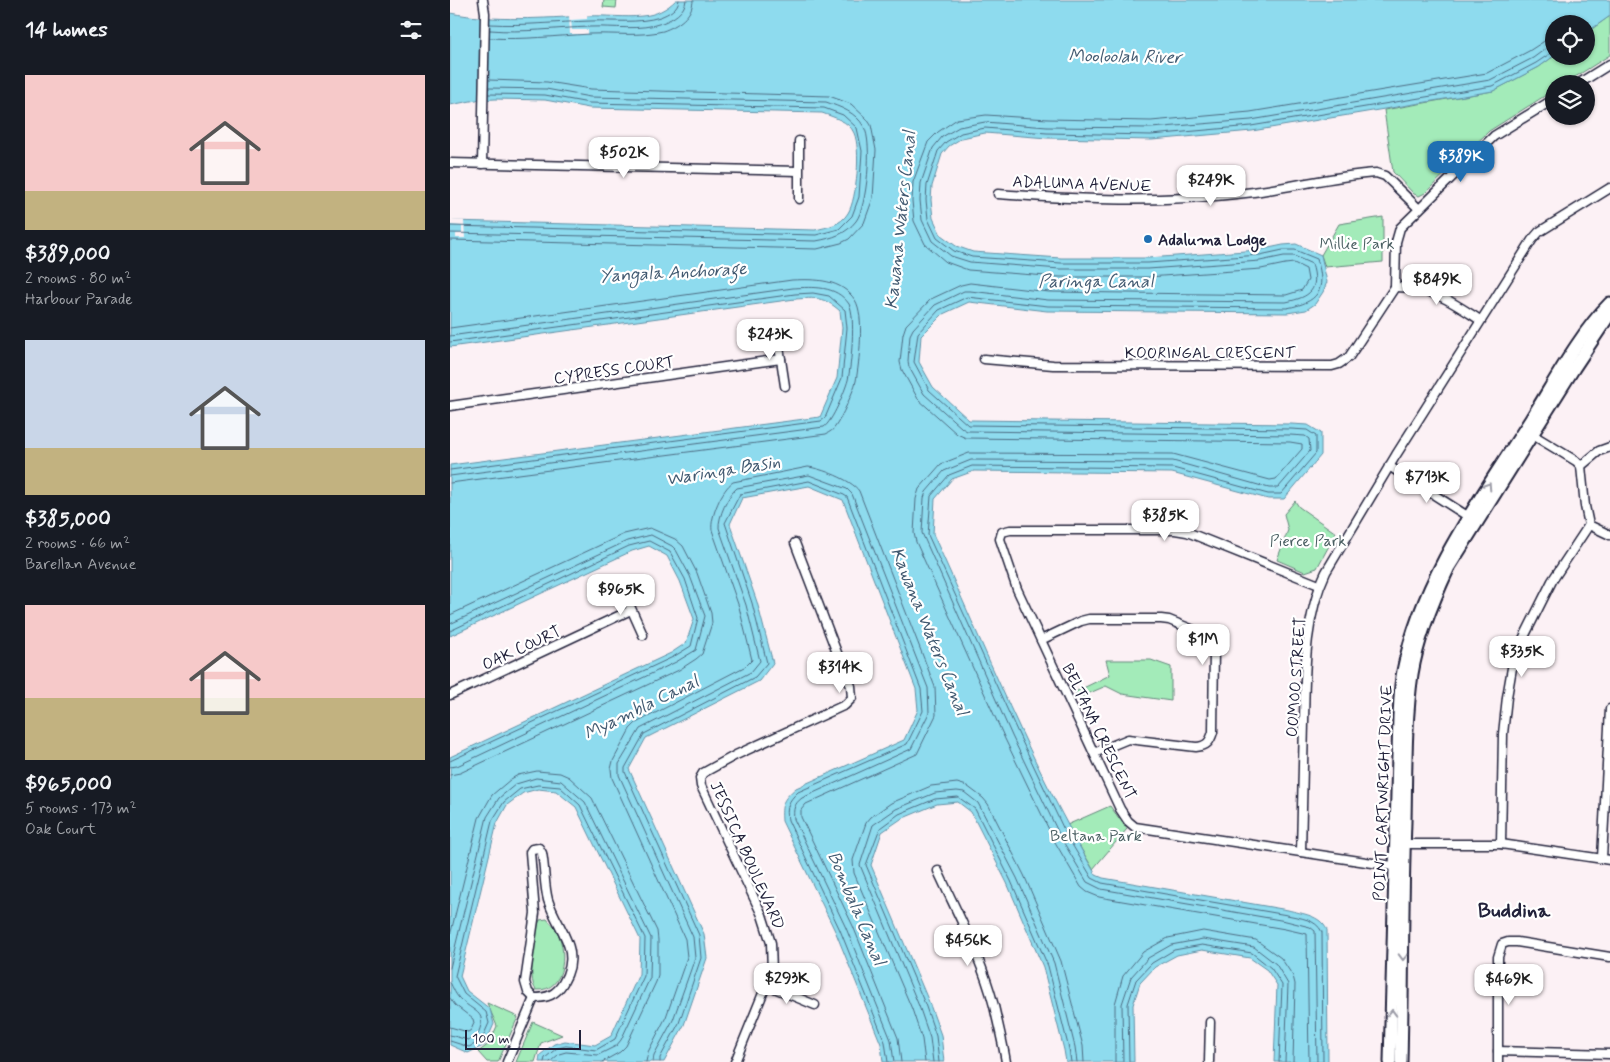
<!DOCTYPE html>
<html lang="en">
<head>
<meta charset="utf-8">
<style>
  :root { --surface:#171b24; --page:#242831; --text:#f1f3f6; --muted:#9ea1a6; --accent:#1f6fb2 }
  body { margin:0; font-family:Mynerve,sans-serif; background:var(--page); color:var(--text); height:100vh; display:flex; flex-direction:column; font-size:19px; white-space:nowrap }
  * { box-sizing:border-box; margin:0 }
  p { font-size:16px; color:var(--muted) }
  .icon { flex:none; width:28px; height:28px; fill:none; stroke:currentColor; stroke-width:2; stroke-linecap:round; stroke-linejoin:round }
  .map { position:relative; flex:1; overflow:hidden }
  .drawer { display:flex; flex-direction:column; background:var(--surface); width:450px }
  .drawer>* { flex:none }
  .buttons { position:absolute; left:1095px; top:15px; display:grid; gap:10px }
  .buttons a { display:grid; place-items:center; width:50px; height:50px; border-radius:50%; background:var(--surface); box-shadow:0 1px 4px #0004; font-size:25px }
  .scale { position:absolute; left:15px; bottom:12px; width:116px; box-sizing:border-box; padding-left:5px; border:2px solid #22223b; border-top:0; font-size:14px; line-height:18px; white-space:nowrap; color:#22223b; -webkit-text-stroke:4px #fff; paint-order:stroke }
  .price { position:absolute; translate:-50% -42px; padding:0 11px; border-radius:10px; background:#fff; color:#222; font-size:16px; line-height:32px; filter:drop-shadow(0 1px 2px #0008) }
  .price::after { content:''; position:absolute; left:50%; top:30px; width:15px; height:11px; margin-left:-8px; background:inherit; clip-path:polygon(0 0,100% 0,50% 100%) }
  .price.selected { background:var(--accent); color:#fff }
  ul { padding:0; list-style:none }
  li { display:grid; align-content:center; gap:10px; height:265px; padding:0 25px }
  li span { display:grid; place-items:center; height:155px; border-radius:0px; color:#555 }
  li>.icon { margin-inline-start:auto }
  span .icon { width:90px; height:90px; fill:#fffc; stroke-width:1 }
  li b { font-size:21px }
  h2 { display:flex; justify-content:space-between; align-items:center; height:60px; padding:0 25px; font-size:21px }
  main { display:flex; flex:1; min-height:0 }
  .map>svg:first-child { display:block }
  .green { fill:#a3ebb9; stroke:#62867a }
  .water { fill:#8edbee; stroke:#6391a6 }
  .pier { fill:#fcf1f5 }
  .lines { fill:none; stroke-linecap:round; stroke-linejoin:round }
  .shore { stroke:#4d6c83; stroke-width:1 }
  .street-casing { stroke:#22223b; stroke-width:11 }
  .secondary-casing { stroke:#22223b; stroke-width:15 }
  .street { stroke:#fff; stroke-width:8 }
  .secondary { stroke:#fff; stroke-width:11 }
  .oneway { stroke:#9c9ca7 }
  .poi-dot { fill:#1f6fb2; stroke:#fff; stroke-width:2 }
  .labels { text-anchor:middle; stroke-width:4.5; stroke-linejoin:round; paint-order:stroke }
  .street-label { font-size:16px; fill:#22223b; stroke:#fff }
  .poi-label { font-size:16px; font-weight:bold; fill:#22223b; stroke:#fff; text-anchor:start }
  .park-label { font-size:16px; fill:#495e61; stroke:#fff }
  .water-label { font-size:18px; font-style:italic; fill:#425a71; stroke:#fff }
  .district-label { font-size:21px; font-weight:bold; fill:#22223b; stroke:#fff }
</style>
</head>
<body>
<main>
<section class="drawer">
<h2>14 homes<svg class="icon" aria-label="filters" viewBox="0 0 24 24"><path d="M4 7h16M4 17h16"/><circle cx="9" cy="7" r="2"/><circle cx="15" cy="17" r="2"/></svg></h2>
<ul>
<li><span style="background:linear-gradient(#f6c9c9 75%,#c2b280 0)"><svg class="icon" aria-label="home" viewBox="0 0 24 24"><path d="M3 11l9-7 9 7M6 9v11h12V9"/></svg></span><div><b>$389,000</b><p>2 rooms · 80 m²</p><p>Harbour Parade</p></div></li>
<li><span style="background:linear-gradient(#c9d6e8 70%,#c2b280 0)"><svg class="icon" aria-label="home" viewBox="0 0 24 24"><path d="M3 11l9-7 9 7M6 9v11h12V9"/></svg></span><div><b>$385,000</b><p>2 rooms · 66 m²</p><p>Barellan Avenue</p></div></li>
<li><span style="background:linear-gradient(#f6c9c9 60%,#c2b280 0)"><svg class="icon" aria-label="home" viewBox="0 0 24 24"><path d="M3 11l9-7 9 7M6 9v11h12V9"/></svg></span><div><b>$965,000</b><p>5 rooms · 173 m²</p><p>Oak Court</p></div></li>
</ul>
</section>
<div class="map">
<svg width="1160" height="1062" viewBox="0 0 1160 1062">
  <rect width="100%" height="100%" fill="#fcf1f5"/>
  <filter id="ink" filterUnits="userSpaceOnUse"><feTurbulence type="fractalNoise" baseFrequency=".02" numOctaves="2"/><feDisplacementMap in="SourceGraphic" scale="10" xChannelSelector="R" yChannelSelector="G"/><feConvolveMatrix kernelMatrix="1 2 1 2 8 2 1 2 1" color-interpolation-filters="sRGB"/></filter>
  <g filter="url(#ink)">
    <!-- green -->
    <g class="green">
      <polygon points="154,0 167,0 166,8 153,7"/>
      <polygon points="1160,16 1160,55 1114,84 1104,84 1104,90 1039,131 975,193 969,196 964,194 943,172 934,110 1043,91 1089,67 1104,56 1136,56 1136,33"/>
      <polygon points="933,217 933,262 875,267 871,255 889,224"/>
      <polygon points="845,501 849,507 886,533 867,568 855,572 827,560 838,530 834,514"/>
      <polygon points="656,660 701,660 721,667 721,701 672,694 656,686 628,698 625,692 660,675"/>
      <polygon points="660,806 677,829 643,869 617,825"/>
      <path d="M97,919C99,922 103,925 105,928C118,947 117,992 86,990C77,979 84,932 90,920Z"/>
      <polygon points="37,1003 68,1017 48,1062 37,1062 28,1052 39,1044 47,1026"/>
      <polygon points="83,1022 112,1035 91,1043 85,1062 66,1062"/>
    </g>
    <!-- water -->
    <path class="water" d="M226,0H1160V16L1136,33V24H1104V56L1089,67L1043,91L802,131L702,140L597,138L535,133L512,138L499,146L492,154L482,186L481,200L483,218L491,235L506,246L523,252L611,258H698L809,250L833,245L846,244L871,255L877,282L873,292L865,304L856,310L837,313L597,311L519,302L493,314L471,336L469,362L483,387L519,420L841,424L858,425L871,433V455L834,499H818L722,473L524,471L502,479L485,499L483,534C535,648 582,767 646,875L653,878L838,910C853,914 870,915 877,930L878,1062H824L827,985L817,970L800,958L752,950L727,955L705,967L690,983L683,1005L684,1062H616L614,1050L593,967L557,883L521,812L508,802L487,804L451,819L432,832L421,865L479,1002L491,1035L494,1062H433L431,1044L386,933L332,821C331,804 332,800 346,788L454,740L468,710L466,689L393,500L359,486L292,498L280,524L307,602L323,663L309,681L196,738L179,769L254,934L257,958L234,1025L214,1062H89L90,1055L104,1044L115,1041L145,1045L161,1036L189,974L190,939L126,807L106,791L88,789L73,793L57,805L47,823L10,976L17,991L40,1009L44,1024L35,1045L18,1053L0,1045V757L221,653L236,643L244,619L230,581L217,556L199,546L182,551L0,636V465L370,417L387,378L392,328L390,311C373,296 366,298 345,299L0,347V221L365,230C378,227 391,225 398,213C407,199 411,148 404,133C399,121 383,117 372,113L139,108L95,100L46,99L26,100L0,105V13C47,22 91,18 138,16C156,15 175,18 192,16C206,15 217,9 226,0Z"/>
    <!-- pier -->
    <g class="pier">
      <polygon points="137,14 137,19 121,20 122,30 138,30 138,34 120,34 119,15"/>
      <polygon points="0,220 14,221 15,238 6,238 6,234 12,233 12,226 0,225"/>
    </g>
    <g class="lines">
      <!-- shore -->
      <g class="shore">
        <path d="M40,24C74,26 107,22 141,21C163,20 188,24 210,17C218,14 228,9 229,0"/>
        <path d="M40,30C73,33 106,28 140,27C164,26 190,31 212,23C223,19 235,12 236,0"/>
        <path d="M40,38C73,40 106,36 140,34C164,33 189,37 213,31C227,26 243,16 243,0"/>
        <polyline points="0,226 366,235 389,229 402,216 409,197 412,151 407,128 393,115 374,108 139,103 95,95 38,94"/>
        <path d="M0,233L366,241C383,238 396,234 406,221C417,207 423,142 414,127C406,112 390,107 376,102L140,97L96,89L39,88"/>
        <polyline points="0,240 367,249 391,243 399,239 414,223 423,198 426,150 421,125 417,119 401,104 379,96 141,89 97,82 39,80"/>
        <path d="M0,328L342,280C366,279 391,279 405,300C415,315 409,363 406,381C404,390 391,419 385,427C383,430 380,432 376,434L0,483"/>
        <path d="M0,336L343,288C363,287 386,285 399,304C406,316 401,366 398,380C395,391 382,422 374,427L0,476"/>
        <polyline points="0,342 345,294 363,293 379,296 395,310 397,328 392,378 375,418 371,421 0,470"/>
        <polyline points="0,615 174,534 200,528 225,539 233,546 247,573 261,613 262,623 252,654 246,659 229,670 10,773 0,775"/>
        <polyline points="0,624 177,541 201,535 222,546 226,550 240,576 255,616 246,650 226,662 7,766 0,767"/>
        <polyline points="0,631 179,546 199,541 220,552 235,579 248,618 241,646 223,657 0,761"/>
        <polyline points="0,936 29,818 42,795 61,779 68,775 87,771 110,773 119,777 142,798 207,931 208,940 208,976 206,982 176,1046 170,1052 152,1062"/>
        <polyline points="0,968 37,817 49,798 66,784 86,778 111,781 135,802 201,938 200,978 171,1040 166,1046 148,1055 116,1052 109,1054 100,1062"/>
        <path d="M0,982C3,988 6,996 11,1000C27,1014 38,1012 27,1036L18,1040L0,1035"/>
        <polyline points="0,998 5,1005 23,1019 24,1023 21,1030 18,1032 0,1027"/>
        <polyline points="0,1041 19,1047 31,1041 39,1023 36,1012 14,994 5,976 42,821 54,802 70,789 88,785 110,787 130,805 195,938 194,976 165,1039 146,1050 116,1046 107,1048 95,1058 94,1062"/>
        <path d="M196,1062L198,1052L216,1017L237,957L235,939L162,778L161,769L163,761L180,729L186,723L296,666L302,660L289,607L262,530C260,517 272,489 283,482L358,467C370,468 402,480 409,491L485,687L486,715L467,754L356,804L351,810V817L403,926L448,1038L451,1062"/>
        <path d="M203,1062L204,1055L223,1020L245,958L243,937L169,775V764L190,729L301,672L310,661L296,605L269,528C268,517 278,495 287,488L359,475L397,489L402,494L478,688L479,713L461,749L352,798C344,804 343,809 344,819L396,928L441,1040L444,1062"/>
        <path d="M210,1062V1058L229,1023L251,958L249,935L175,772V768L194,734L305,677L317,663L302,603L275,523L290,494L359,481L394,495L397,497L471,689L473,711L457,744L348,792C338,801 336,807 338,820L390,930L435,1042L438,1062"/>
        <polyline points="475,1062 472,1039 462,1009 404,873 403,860 416,823 421,817 441,803 481,786 507,783 517,786 533,798 538,804 574,875 611,961 633,1046 634,1062"/>
        <polyline points="483,1062 480,1038 469,1006 410,865 423,825 446,809 485,793 507,791 514,792 528,803 567,878 604,963 625,1047 627,1062"/>
        <polyline points="489,1062 486,1036 475,1004 416,865 430,828 449,814 485,799 508,797 525,809 561,881 598,966 619,1049 621,1062"/>
        <polyline points="665,1062 665,1004 673,976 693,952 718,938 753,931 806,940 831,958 843,976 845,984 843,1062"/>
        <polyline points="673,1062 672,1004 681,977 698,958 721,945 753,939 804,947 826,964 838,984 835,1062"/>
        <polyline points="679,1062 678,1004 686,980 702,963 724,950 752,945 802,953 821,968 832,985 829,1062"/>
        <polyline points="859,1062 857,934 835,929 649,897 637,892 631,887 605,842 555,739 466,542 464,533 466,499 469,489 491,464 519,453 723,454 820,480 826,479 852,449 852,444 840,442 516,438 507,434 468,399 452,370 450,362 453,334 456,325 481,299 511,285 520,283 599,292 836,295 852,290 858,280 856,269 844,263 835,264 811,269 698,277 610,277 518,270 496,262 475,244 464,221 462,201 463,182 478,142 488,132 507,119 536,115 598,119 701,121 800,112 1037,73 1079,51 1096,40 1104,38"/>
        <path d="M867,1062L865,931L860,927L836,921L651,889L637,882L611,838L562,736L472,533L474,498L476,492L494,471L521,460L723,461L819,488H828L860,451L859,439L855,436L840,435L517,431L512,428L474,394L459,367L458,361L460,335L463,329L485,305L514,291H520L598,300L836,302C860,297 870,290 862,264L844,256H834L810,261L698,269H610L520,262L501,256L482,241L472,220L470,200L471,183L483,148L492,137L509,127L535,122L597,127L701,128L801,120L1040,80L1083,58L1098,47L1104,45"/>
        <path d="M873,1062L872,932C866,919 850,918 837,915L652,883L642,878L617,836L568,733L478,535L481,496L499,475L522,466L723,468L818,494H831L866,453V436L857,430L841,429L518,425L479,390L464,362L468,333L489,310L517,297L598,306L837,308C868,302 877,291 867,259L845,250H833L810,255L698,263H611L522,257L504,251L487,238L478,219L476,200L477,185L488,151L496,142L511,133L535,128L597,133L701,135L801,126L1042,86L1086,63L1104,51"/>
      </g>
      <!-- street casing -->
      <g class="street-casing">
        <g id="street">
          <polyline points="1128,84 1160,64"/>
          <polyline points="0,163 348,171"/>
          <polyline points="32,164 35,13 33,0"/>
          <path d="M548,194C630,200 713,203 795,193C839,188 882,176 926,173L935,176L969,209"/>
          <polyline points="349,199 349,141"/>
          <polyline points="945,287 946,242 950,228 1044,136 1104,99"/>
          <path d="M945,287C983,287 1000,301 1030,320"/>
          <polyline points="327,333 335,386"/>
          <polyline points="534,359 603,365 882,366 889,364 899,357 945,287"/>
          <polyline points="0,406 331,359"/>
          <polyline points="1078,432 1126,461 1131,466"/>
          <polyline points="939,466 1022,519"/>
          <polyline points="1131,466 1135,506 1139,525 1160,535"/>
          <polyline points="1131,466 1149,451 1160,447"/>
          <polyline points="869,585 737,532 725,530 560,530 552,532 550,539 567,589 670,809 678,821 685,827 949,867"/>
          <polyline points="171,586 193,635"/>
          <path d="M591,640L631,621L639,619H711L719,620L756,635C761,638 763,642 764,648L763,732C760,742 757,746 746,747L678,739L644,753"/>
          <polyline points="0,695 181,610"/>
          <polyline points="951,844 1051,844 1160,860"/>
          <polyline points="1051,844 1053,734 1057,697 1062,668 1070,645 1102,581 1139,525"/>
          <path d="M89,848L92,853C95,869 94,885 98,900C108,931 133,949 113,983C106,995 97,998 84,998L78,992L75,982L85,913L80,852L82,849Z"/>
          <path d="M851,852C852,809 853,766 854,722C855,673 854,618 876,572L946,455L1082,240L1089,232L1160,188"/>
          <polyline points="1152,858 1160,709"/>
          <path d="M488,871C508,915 532,959 544,1006C548,1024 553,1043 556,1062"/>
          <polyline points="317,985 365,1005"/>
          <polyline points="1048,1051 1160,1054"/>
          <polyline points="57,1062 84,998"/>
          <polyline points="285,1062 322,971 321,943 312,915 251,786 250,778 253,773 286,755 395,705 402,698 401,686 392,666 345,543"/>
          <polyline points="759,1062 760,1022"/>
          <polyline points="1048,1062 1048,957 1052,944 1058,942 1067,942 1160,957"/>
        </g>
      </g>
      <!-- secondary casing -->
      <g class="secondary-casing">
        <g id="secondary">
          <path d="M940,1062L949,716C950,701 950,685 953,671C972,576 1031,498 1081,419C1104,382 1130,333 1160,303"/>
          <path d="M951,1062C953,982 952,902 955,822C956,773 955,723 962,674C968,637 983,601 999,567L1124,368L1160,314"/>
        </g>
      </g>
      <!-- street -->
      <use href="#street" class="street"/>
      <!-- secondary -->
      <use href="#secondary" class="secondary"/>
    </g>
    <!-- one-way arrows -->
    <defs><path id="oneway-chevron" d="M-2-3.5L2.5 0L-2 3.5" fill="none" stroke-width="1.6" stroke-linecap="round" stroke-linejoin="round" transform="scale(1.25)"/></defs>
    <g class="oneway">
      <use href="#oneway-chevron" transform="translate(1038 486) rotate(-57)"/>
      <use href="#oneway-chevron" transform="translate(953 957) rotate(91)"/>
      <use href="#oneway-chevron" transform="translate(942 1013) rotate(-88)"/>
    </g>
  </g>
  <!-- markers -->
  <circle class="poi-dot" cx="698" cy="239" r="5"/>
  <g class="labels">
    <!-- street labels -->
    <g class="street-label">
      <text transform="translate(632 183) rotate(2)" y="6">ADALUMA AVENUE</text>
      <text x="760" y="358">KOORINGAL CRESCENT</text>
      <text transform="translate(164 369) rotate(-8)" y="6">CYPRESS COURT</text>
      <text transform="translate(71 647) rotate(-25)" y="6">OAK COURT</text>
      <text transform="translate(845 677) rotate(-86)" y="6">OOMOO STREET</text>
      <text transform="translate(650 731) rotate(64)" y="6">BELTANA CRESCENT</text>
      <text transform="translate(932 793) rotate(-88)" y="6">POINT CARTWRIGHT DRIVE</text>
      <text transform="translate(298 855) rotate(66)" y="6">JESSICA BOULEVARD</text>
    </g>
    <!-- poi labels -->
    <g class="poi-label">
      <text x="708" y="245">Adaluma Lodge</text>
    </g>
    <!-- park labels -->
    <g class="park-label">
      <text x="907" y="249">Millie Park</text>
      <text x="858" y="546">Pierce Park</text>
      <text x="646" y="841">Beltana Park</text>
    </g>
    <!-- water labels -->
    <g class="water-label">
      <text transform="translate(675 56) rotate(1)" y="6">Mooloolah River</text>
      <text transform="translate(450 220) rotate(-84)" y="6">Kawana Waters Canal</text>
      <text transform="translate(223 272) rotate(-3)" y="6">Yangala Anchorage</text>
      <text x="646" y="287">Paringa Canal</text>
      <text transform="translate(273 470) rotate(-9)" y="6">Waringa Basin</text>
      <text transform="translate(480 631) rotate(68)" y="6">Kawana Waters Canal</text>
      <text transform="translate(191 707) rotate(-26)" y="6">Myambla Canal</text>
      <text transform="translate(407 908) rotate(67)" y="6">Bombala Canal</text>
    </g>
    <!-- district labels -->
    <g class="district-label">
      <text x="1064" y="917">Buddina</text>
    </g>
  </g>
</svg>
<div class="buttons">
<a><svg class="icon" aria-label="locate" viewBox="0 0 24 24"><circle cx="12" cy="12" r="6"/><path d="M12 2v4M12 18v4M2 12h4M18 12h4"/></svg></a>
<a><svg class="icon" aria-label="layers" viewBox="0 0 24 24"><path d="M12 4l9 5-9 5-9-5zM3 14l9 5 9-5"/></svg></a>
</div>
<div class="scale">100 m</div>
<b class="price" style="left:174px;top:179px">$502K</b>
<b class="price selected" style="left:1011px;top:183px">$389K</b>
<b class="price" style="left:761px;top:207px">$249K</b>
<b class="price" style="left:987px;top:306px">$849K</b>
<b class="price" style="left:320px;top:361px">$243K</b>
<b class="price" style="left:977px;top:504px">$713K</b>
<b class="price" style="left:715px;top:542px">$385K</b>
<b class="price" style="left:171px;top:616px">$965K</b>
<b class="price" style="left:753px;top:666px">$1M</b>
<b class="price" style="left:1072px;top:678px">$335K</b>
<b class="price" style="left:390px;top:694px">$314K</b>
<b class="price" style="left:518px;top:967px">$456K</b>
<b class="price" style="left:337px;top:1005px">$293K</b>
<b class="price" style="left:1059px;top:1006px">$469K</b>
</div>
</main>
</body>
</html>
